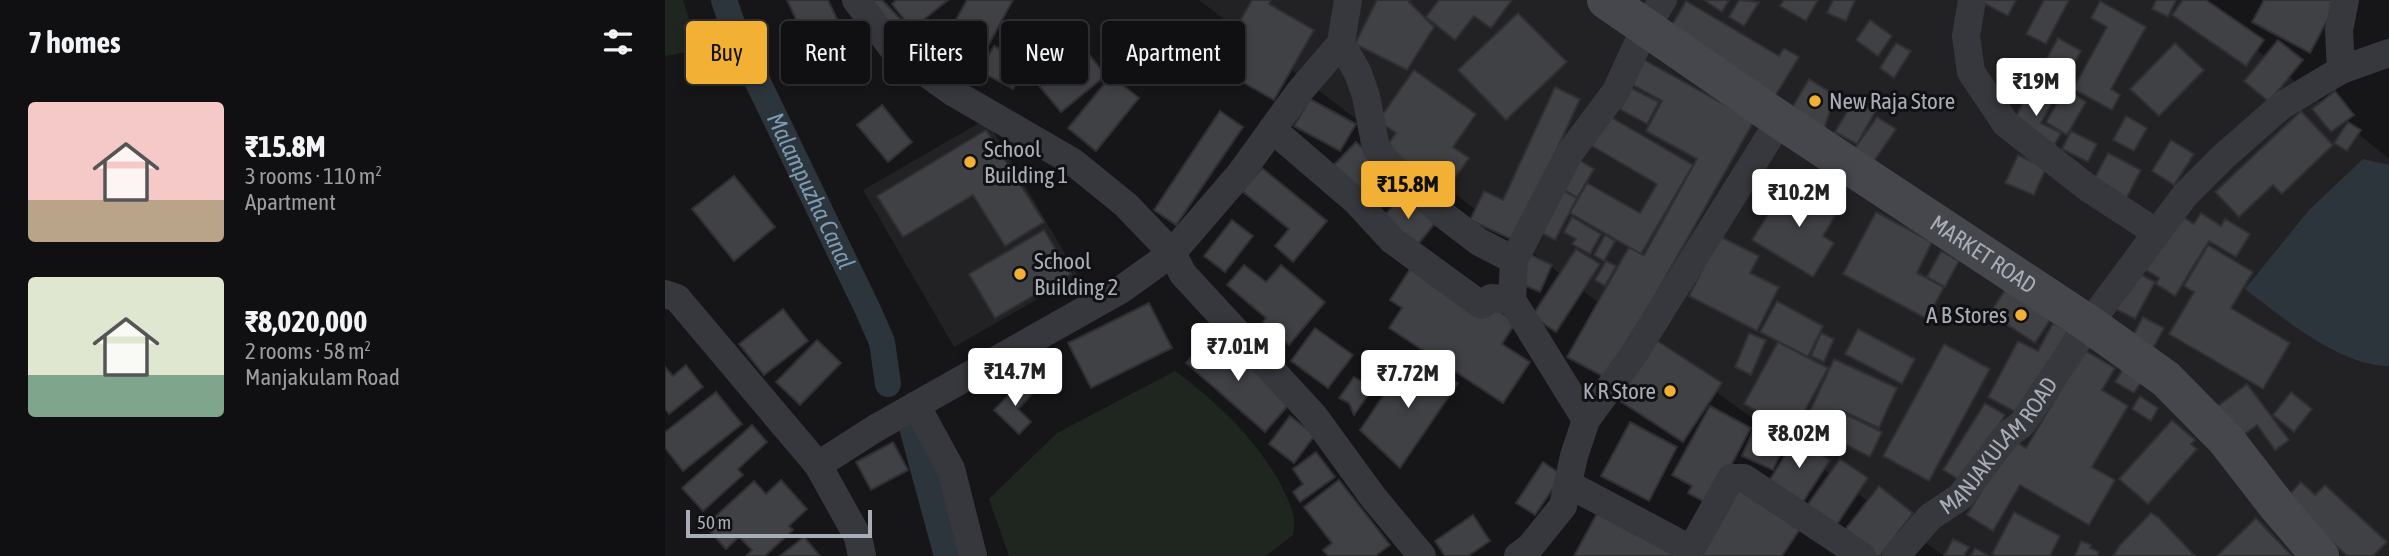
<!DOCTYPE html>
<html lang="en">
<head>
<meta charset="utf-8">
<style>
  :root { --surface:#101012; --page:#1e1e20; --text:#f1f3f6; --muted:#9c9d9f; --line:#303032; --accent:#f2b134 }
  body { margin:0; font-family:"Asap Condensed",sans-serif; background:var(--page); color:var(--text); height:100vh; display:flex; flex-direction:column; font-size:26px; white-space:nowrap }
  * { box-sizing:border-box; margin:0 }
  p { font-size:23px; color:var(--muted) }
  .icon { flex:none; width:38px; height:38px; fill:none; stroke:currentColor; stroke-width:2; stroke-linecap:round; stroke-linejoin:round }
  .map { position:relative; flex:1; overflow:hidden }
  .side { display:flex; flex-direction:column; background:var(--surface); width:665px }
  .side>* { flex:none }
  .banner { position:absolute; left:21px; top:21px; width:665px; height:63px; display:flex; gap:14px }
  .scale { position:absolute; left:21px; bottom:18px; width:186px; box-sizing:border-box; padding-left:7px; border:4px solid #a8adb8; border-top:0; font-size:19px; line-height:24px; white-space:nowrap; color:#a8adb8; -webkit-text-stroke:5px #111113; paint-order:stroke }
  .price { position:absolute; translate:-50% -60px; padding:0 16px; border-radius:7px; background:#fff; color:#222; font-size:23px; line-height:46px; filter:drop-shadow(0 2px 4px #0008) }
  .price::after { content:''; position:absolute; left:50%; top:42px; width:21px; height:16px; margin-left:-10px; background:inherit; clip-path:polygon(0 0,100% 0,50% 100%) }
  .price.current { background:var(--accent); color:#111 }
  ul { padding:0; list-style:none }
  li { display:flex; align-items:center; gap:21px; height:175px; padding:0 28px }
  li span { display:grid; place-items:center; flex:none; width:196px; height:140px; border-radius:7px; color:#555 }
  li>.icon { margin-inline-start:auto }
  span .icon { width:84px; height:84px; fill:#fffc; stroke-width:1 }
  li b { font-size:30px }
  h2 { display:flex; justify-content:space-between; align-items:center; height:84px; padding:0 28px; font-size:30px }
  .tag { padding:0 24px; border-radius:7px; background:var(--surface); box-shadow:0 4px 10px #0003,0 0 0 2px var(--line); font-size:24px; line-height:63px }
  .tag.current { background:var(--accent); color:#111 }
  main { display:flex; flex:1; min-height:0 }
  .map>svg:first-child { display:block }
  .built { fill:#222225 }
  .green { fill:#1e261f }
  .water { fill:#2c353c }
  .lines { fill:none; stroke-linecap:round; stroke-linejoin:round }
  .canal { stroke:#2c353c; stroke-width:26 }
  .building { fill:#404145; stroke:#303034; stroke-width:2 }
  .minor { stroke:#37383d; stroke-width:28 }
  .secondary { stroke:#45474d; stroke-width:38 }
  .poi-dot { fill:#f2b134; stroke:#111113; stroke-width:2.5 }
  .labels { text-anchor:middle; stroke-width:6; stroke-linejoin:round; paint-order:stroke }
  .poi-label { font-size:23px; fill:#a8adb8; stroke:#111113; text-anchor:start }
  .street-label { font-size:23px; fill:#a8adb8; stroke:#111113 }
  .water-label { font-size:24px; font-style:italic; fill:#7f9bb3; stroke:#111113 }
</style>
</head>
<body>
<main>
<section class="side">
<h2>7 homes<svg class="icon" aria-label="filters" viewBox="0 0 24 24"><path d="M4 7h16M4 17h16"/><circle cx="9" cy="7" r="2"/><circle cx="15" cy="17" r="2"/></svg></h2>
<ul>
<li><span style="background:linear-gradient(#f6c9c9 70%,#b9a48a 0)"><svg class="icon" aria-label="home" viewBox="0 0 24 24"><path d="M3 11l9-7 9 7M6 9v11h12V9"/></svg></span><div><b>₹15.8M</b><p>3 rooms · 110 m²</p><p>Apartment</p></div></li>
<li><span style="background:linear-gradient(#dfe7d0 70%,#7fa58c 0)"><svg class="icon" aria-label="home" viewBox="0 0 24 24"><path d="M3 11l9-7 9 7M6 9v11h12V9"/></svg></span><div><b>₹8,020,000</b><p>2 rooms · 58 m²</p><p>Manjakulam Road</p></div></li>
</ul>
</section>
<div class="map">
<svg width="1724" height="556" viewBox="0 0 1724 556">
  <rect width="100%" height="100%" fill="#161618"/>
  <!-- built -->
  <g class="built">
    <polygon points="534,0 1526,0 1573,34 1724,159 1724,556 1279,556 1058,397"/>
    <polygon points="321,119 413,276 289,347 198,190"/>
  </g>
  <!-- green -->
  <g class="green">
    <polygon points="0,0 18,0 34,50 0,56"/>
    <path d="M510,371C557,405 609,456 628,513C630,519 629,528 628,535L601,556H344L324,499L392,433Z"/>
  </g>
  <!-- water -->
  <path class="water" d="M1698,159L1724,165V366C1675,366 1618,318 1580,289L1644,210Z"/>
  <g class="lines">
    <!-- canal -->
    <g class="canal">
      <path id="s1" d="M59,0L73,41L203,310L217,342L223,384"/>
      <polyline points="248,431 282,556"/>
    </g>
  </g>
  <!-- building -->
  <g class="building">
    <polygon points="122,0 163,0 188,53 181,56 188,71 161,83"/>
    <polygon points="204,0 217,0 243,27 233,37"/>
    <polygon points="231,0 283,0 247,29 227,4"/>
    <polygon points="302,0 348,0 313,64 277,45"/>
    <polygon points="587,0 606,0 604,4 649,30 609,100 549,66"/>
    <polygon points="712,0 746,0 744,2 769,27 742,70 690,44"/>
    <polygon points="774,0 847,0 826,28 809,16 790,40 761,17"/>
    <polygon points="1039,0 1064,0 1057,12"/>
    <polygon points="1074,0 1094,2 1079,26 1064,17"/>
    <polygon points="1119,0 1153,0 1141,21 1115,6"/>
    <polygon points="1168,0 1190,0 1181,21 1162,13"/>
    <polygon points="1313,0 1351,0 1343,16"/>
    <polygon points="1379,0 1404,0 1381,44 1361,34"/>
    <polygon points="1491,0 1511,0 1503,17 1487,9"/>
    <polygon points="1518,0 1541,0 1599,40 1581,66 1507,15"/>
    <polygon points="1599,0 1673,0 1645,53 1587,22"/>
    <polygon points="1021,1 1114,56 1119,48 1134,57 1109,98 1001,35"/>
    <polygon points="1435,1 1481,27 1446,89 1455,95 1447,110 1408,89 1442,27 1426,18"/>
    <polygon points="853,13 902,62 841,120 793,70"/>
    <polygon points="1205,20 1227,36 1213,56 1191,40"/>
    <polygon points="1393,38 1416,51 1389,100 1366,87"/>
    <polygon points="1613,40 1638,60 1604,102 1579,81"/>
    <polygon points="1231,43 1246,51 1229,78 1215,68"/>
    <polygon points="1510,43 1539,70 1494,116 1465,89"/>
    <polygon points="415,44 441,75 396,112 370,81"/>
    <polygon points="329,46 362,64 348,89 315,71"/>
    <polygon points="974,57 1089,121 943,379 902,357 964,247 979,255 1032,159 981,131 997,101 961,81"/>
    <polygon points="749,70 811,114 788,147 804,158 779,194 718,151 731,133 713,121"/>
    <polygon points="446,76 474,98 431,151 403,128"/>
    <polygon points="1144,79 1170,95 1158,133 1128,106"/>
    <polygon points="890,87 915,99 850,241 805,220 819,191 838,200"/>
    <polygon points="966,88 994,102 982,124 955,109"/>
    <polygon points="1365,89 1388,101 1376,123 1396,133 1389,146 1347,124"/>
    <polygon points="1400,89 1421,102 1402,135 1381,122"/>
    <polygon points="1670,91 1689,115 1666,132 1647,109"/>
    <polygon points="645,99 691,124 675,151 629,126"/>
    <polygon points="1189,100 1210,112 1192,144 1170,132"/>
    <polygon points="217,105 247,142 223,162 192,125"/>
    <polygon points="555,111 578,127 511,225 489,210"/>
    <polygon points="1636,111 1668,145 1617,194 1608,185 1574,217 1550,192"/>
    <polygon points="944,116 1028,165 976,254 905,213 922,183 975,213 992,184 927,146"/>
    <polygon points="1461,116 1482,128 1469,151 1448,140"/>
    <polygon points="1212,117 1231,129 1209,161 1190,148"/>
    <polygon points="1683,122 1696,130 1682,151 1669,143"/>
    <polygon points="321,130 379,222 340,246 308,195 238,237 212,196"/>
    <polygon points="1406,131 1432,144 1423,162 1397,149"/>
    <polygon points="1506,140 1529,154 1509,185 1487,171"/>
    <polygon points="691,142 718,167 691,194 665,169"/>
    <polygon points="1443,153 1476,170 1461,199 1428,181"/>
    <polygon points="1353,155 1381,168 1369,195 1340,183"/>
    <polygon points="911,158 929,169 912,198 894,186"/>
    <polygon points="597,168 662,221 628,262 610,246 624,229 577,191"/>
    <polygon points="69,176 110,227 69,261 27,209"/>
    <polygon points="1130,181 1175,208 1158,236 1169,243 1148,277 1087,240 1110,203 1115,206"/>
    <polygon points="893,188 912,198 890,240 871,230"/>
    <polygon points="736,195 771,222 750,248 716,220"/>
    <polygon points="1211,212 1267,242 1252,273 1279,287 1262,319 1178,274"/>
    <polygon points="1536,213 1556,226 1560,219 1585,234 1571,257 1544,241 1510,296 1491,284 1494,278 1479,269 1513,214 1529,224"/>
    <polygon points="907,217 936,234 925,254 907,244 911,239 899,232"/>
    <polygon points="567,220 588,236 560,272 539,256"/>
    <polygon points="379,230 406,274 330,318 304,274"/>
    <polygon points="940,235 950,241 939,261 929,255"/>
    <polygon points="1054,236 1094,256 1085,273 1114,287 1092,331 1024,296"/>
    <polygon points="1543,245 1588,272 1566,308 1625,343 1598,389 1504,334 1529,292 1519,286"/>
    <polygon points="911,249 935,264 891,332 867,316"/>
    <polygon points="1276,251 1294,261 1280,287 1262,277"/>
    <polygon points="864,254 887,265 875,292 852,282"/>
    <polygon points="941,261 951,266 940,286 930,280"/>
    <polygon points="579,265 601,282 616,265 660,302 624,345 598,322 601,318 562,285"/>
    <polygon points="747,266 821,303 851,322 837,344 865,362 838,403 724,328 737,308 725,300"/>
    <polygon points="1469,271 1490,282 1470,319 1449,308"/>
    <polygon points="1342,287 1387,317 1370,343 1325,313"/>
    <polygon points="1112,301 1158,326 1143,357 1095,332"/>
    <polygon points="484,303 507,348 426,388 403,343"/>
    <polygon points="118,309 143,341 99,375 74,344"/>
    <polygon points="1478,317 1499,328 1485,354 1464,343"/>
    <polygon points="1388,323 1403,331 1356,415 1323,397 1353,341 1373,351"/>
    <polygon points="650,328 688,355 663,388 626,361"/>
    <polygon points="1193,329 1250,359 1237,384 1180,354"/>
    <polygon points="1084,333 1101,340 1086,375 1070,367"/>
    <polygon points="1156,333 1169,339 1159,362 1146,356"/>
    <polygon points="546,334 626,402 600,432 521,363"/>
    <polygon points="152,340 176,363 135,405 111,382"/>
    <polygon points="991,340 1057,383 1018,442 952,399"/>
    <polygon points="1113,342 1163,368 1129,431 1079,404"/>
    <polygon points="1279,344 1325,369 1264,481 1218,456"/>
    <polygon points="1419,350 1450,368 1437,390 1463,406 1427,467 1450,480 1424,525 1355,485 1328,531 1302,515 1347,439 1361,448"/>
    <polygon points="745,356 793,383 735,468 695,430"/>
    <polygon points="1169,359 1232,388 1214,428 1176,410 1163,437 1138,426"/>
    <polygon points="21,365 38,387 4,414 0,409 0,367 8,376"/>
    <polygon points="1458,369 1477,381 1469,393 1450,382"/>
    <polygon points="689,377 708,388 689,415 684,403 674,398"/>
    <polygon points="356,382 368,393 353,409 366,422 354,434 329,410"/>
    <polygon points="1582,384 1624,440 1610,450 1592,425 1576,437 1553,406"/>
    <polygon points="51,392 77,424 18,471 0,448 0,432"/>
    <polygon points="1626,392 1647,409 1629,432 1608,415"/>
    <polygon points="1475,396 1493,408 1486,421 1467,409"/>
    <polygon points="1320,403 1340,415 1298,482 1278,470"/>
    <polygon points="1045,406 1086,428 1045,505 1023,493 1027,486 1007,475"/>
    <polygon points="1182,415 1217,432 1205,457 1170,439"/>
    <polygon points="625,416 650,435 629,463 604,444"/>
    <polygon points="1093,419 1125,433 1108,470 1077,456"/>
    <polygon points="1507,420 1530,440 1526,444 1532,449 1483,504 1454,479"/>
    <polygon points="965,422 1012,447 984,501 936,476"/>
    <polygon points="87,425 102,442 73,469 78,475 38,511 17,488"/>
    <polygon points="1131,438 1165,460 1138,502 1104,481"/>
    <polygon points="228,442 243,470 206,490 191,462"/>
    <polygon points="651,452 670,477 635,502 628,492 638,484 628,469"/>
    <polygon points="1175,459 1203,478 1170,527 1141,507"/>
    <polygon points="878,462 897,475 870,515 851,503"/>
    <polygon points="116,480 142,509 124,526 128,530 100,556 81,556 87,550 74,537 61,549 40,526 89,481 101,494"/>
    <polygon points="674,480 725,545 710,556 663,556 658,550 667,543 639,507"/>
    <polygon points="1636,482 1650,495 1660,485 1722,542 1708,556 1682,556 1620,499"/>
    <polygon points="1065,484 1139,523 1117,556 1035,556"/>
    <polygon points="1214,486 1248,513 1215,556 1205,556 1176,535"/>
    <polygon points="936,506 1026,556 909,556"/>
    <polygon points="1349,512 1395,536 1385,556 1331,556 1327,554"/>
    <polygon points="1486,513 1494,518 1530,556 1448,556 1455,545"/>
    <polygon points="808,515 825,541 803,556 780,556 770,541"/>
    <polygon points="1591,518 1627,556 1552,556"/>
    <polygon points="139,537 155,556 115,556"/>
    <polygon points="1288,539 1304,547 1299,556 1279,556"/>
    <polygon points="1416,541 1426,545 1425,548 1434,552 1432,556 1410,556"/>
    <polygon points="1310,548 1324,556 1306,556"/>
  </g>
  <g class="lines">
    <!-- minor -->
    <g class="minor">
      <polyline points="191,0 229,50 289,93 408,162 461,205 507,253 518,274 649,416 708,497 757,556"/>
      <polyline points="1307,0 1301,36 1306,72 1341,124 1423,188 1492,233"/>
      <polyline points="676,43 693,73 701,96 711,148 722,162 780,216 814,242 849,260"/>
      <polyline points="1676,70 1674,30 1680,0"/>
      <polyline points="607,129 692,202 727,240 816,305 826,298 847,300"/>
      <polyline points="0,294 12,298 153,465 193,537 197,556"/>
      <polyline points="251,405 286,469 308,556"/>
      <polyline points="921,420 847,300 849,260 904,154 951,91 980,28 998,0"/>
      <polyline points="153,465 211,428 457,289 507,253 575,174 635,91 676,43 683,0"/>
      <polyline points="903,484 1018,545 1028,546 1066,478 1079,478 1197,556"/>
      <polyline points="853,556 865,547 898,506 909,456 921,420 967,357 1115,120"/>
      <path id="s2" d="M1231,556L1265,517L1295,497L1341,436L1357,424L1424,324L1520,195L1558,157L1616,106L1676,70L1724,53"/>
    </g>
    <!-- secondary -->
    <path class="secondary" id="s3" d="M941,0L1115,120L1424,324L1501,379L1561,440L1613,507L1655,556"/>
  </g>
  <!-- markers -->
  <g class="poi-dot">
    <circle cx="1150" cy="101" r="7"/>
    <circle cx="305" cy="162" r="7"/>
    <circle cx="355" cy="274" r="7"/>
    <circle cx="1356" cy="315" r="7"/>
    <circle cx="1005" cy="391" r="7"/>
  </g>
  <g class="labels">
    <!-- poi labels -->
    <g class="poi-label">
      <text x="1164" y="109">New Raja Store</text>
      <text x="319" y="157">School<tspan x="319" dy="26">Building 1</tspan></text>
      <text x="369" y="269">School<tspan x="369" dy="26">Building 2</tspan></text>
      <text x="1342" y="323" text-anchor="end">A B Stores</text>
      <text x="991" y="399" text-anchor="end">K R Store</text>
    </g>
    <!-- street labels -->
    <g class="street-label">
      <text dy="8" stroke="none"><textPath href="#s3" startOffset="455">MARKET ROAD</textPath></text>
      <text dy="8" stroke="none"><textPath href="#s2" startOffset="152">MANJAKULAM ROAD</textPath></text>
    </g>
    <!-- water labels -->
    <g class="water-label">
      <text dy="8" stroke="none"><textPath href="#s1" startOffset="210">Malampuzha Canal</textPath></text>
    </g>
  </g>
</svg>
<div class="scale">50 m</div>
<b class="price" style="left:1371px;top:118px">₹19M</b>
<b class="price current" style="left:743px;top:221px">₹15.8M</b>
<b class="price" style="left:1134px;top:229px">₹10.2M</b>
<b class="price" style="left:573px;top:383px">₹7.01M</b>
<b class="price" style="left:350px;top:408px">₹14.7M</b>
<b class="price" style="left:743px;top:410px">₹7.72M</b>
<b class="price" style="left:1134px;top:470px">₹8.02M</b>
<div class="banner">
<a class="tag current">Buy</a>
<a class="tag">Rent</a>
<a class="tag">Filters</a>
<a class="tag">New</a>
<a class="tag">Apartment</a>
</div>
</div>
</main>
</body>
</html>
